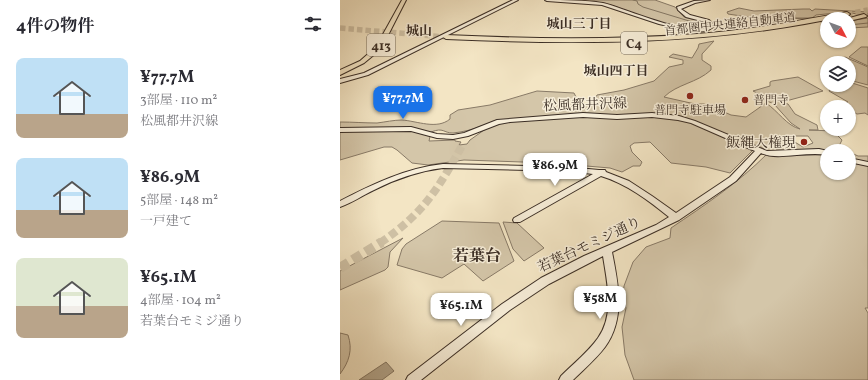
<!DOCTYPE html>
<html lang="ja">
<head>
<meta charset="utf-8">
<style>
  :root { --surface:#fff; --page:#f2f2f3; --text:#2b2b33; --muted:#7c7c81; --accent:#1a73e8 }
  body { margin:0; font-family:Vollkorn,"Noto Serif JP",serif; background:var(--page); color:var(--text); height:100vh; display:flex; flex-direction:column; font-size:15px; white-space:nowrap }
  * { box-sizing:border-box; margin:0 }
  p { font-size:13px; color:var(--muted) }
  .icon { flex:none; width:22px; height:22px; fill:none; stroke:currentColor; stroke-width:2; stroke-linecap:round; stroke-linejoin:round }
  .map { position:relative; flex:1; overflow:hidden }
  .sheet { display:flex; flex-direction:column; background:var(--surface); width:340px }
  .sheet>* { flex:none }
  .needle { width:26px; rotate:131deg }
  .controls { position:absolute; left:480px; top:12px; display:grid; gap:8px }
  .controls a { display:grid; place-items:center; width:36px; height:36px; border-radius:50%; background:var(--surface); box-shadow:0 1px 3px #0004; font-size:20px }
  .price { position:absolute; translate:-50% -34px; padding:0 9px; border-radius:8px; background:#fff; color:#222; font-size:13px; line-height:26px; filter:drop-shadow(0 1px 2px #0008) }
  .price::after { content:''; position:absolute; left:50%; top:24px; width:12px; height:9px; margin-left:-6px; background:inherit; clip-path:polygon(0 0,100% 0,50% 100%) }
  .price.current { background:var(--accent); color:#fff }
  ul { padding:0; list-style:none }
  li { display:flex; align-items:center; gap:12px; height:100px; padding:0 16px }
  li span { display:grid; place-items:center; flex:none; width:112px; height:80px; border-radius:8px; color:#555 }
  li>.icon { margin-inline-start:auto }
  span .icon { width:48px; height:48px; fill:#fffc; stroke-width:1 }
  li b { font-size:17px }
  h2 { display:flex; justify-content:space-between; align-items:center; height:48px; padding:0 16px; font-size:17px }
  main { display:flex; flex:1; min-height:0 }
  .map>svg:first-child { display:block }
  .green { fill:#d4c6a9; stroke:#887a67; fill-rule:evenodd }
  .water { fill:#b4a78e; stroke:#847764 }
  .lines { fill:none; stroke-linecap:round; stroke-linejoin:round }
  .stream { stroke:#847764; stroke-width:1 }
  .secondary-tunnel-far1 { stroke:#cec0a4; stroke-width:8; stroke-dasharray:8 4; stroke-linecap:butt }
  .secondary-tunnel { stroke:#cec0a4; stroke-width:10; stroke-dasharray:10 5; stroke-linecap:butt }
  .highway-tunnel { stroke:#cec0a4; stroke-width:5.5; stroke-dasharray:5.5 3; stroke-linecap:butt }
  .secondary-casing { stroke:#3b2e25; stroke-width:2 }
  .highway-casing { stroke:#3b2e25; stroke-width:2 }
  .secondary { fill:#f7eed9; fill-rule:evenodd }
  .highway { fill:#f3e5c4; fill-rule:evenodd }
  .poi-dot { fill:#8f2418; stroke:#f7eed9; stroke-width:1.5 }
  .labels { text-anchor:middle; stroke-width:3; stroke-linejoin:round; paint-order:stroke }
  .far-street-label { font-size:12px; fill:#3b2e25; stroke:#f7eed9 }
  .far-poi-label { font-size:12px; fill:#3b2e25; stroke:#f7eed9; text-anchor:start }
  .far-neighbourhood-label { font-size:13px; font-weight:bold; fill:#3b2e25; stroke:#f7eed9 }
  .far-quarter-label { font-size:13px; font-weight:bold; fill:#3b2e25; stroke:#f7eed9 }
  .shield { fill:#f7eed9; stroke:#73685b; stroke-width:1 }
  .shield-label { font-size:13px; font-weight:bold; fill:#3b2e25 }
  .street-label { font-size:14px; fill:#3b2e25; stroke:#f7eed9 }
  .poi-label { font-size:14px; fill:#3b2e25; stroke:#f7eed9; text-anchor:end }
  .quarter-label { font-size:16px; font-weight:bold; fill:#3b2e25; stroke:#f7eed9 }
</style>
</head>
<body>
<main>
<section class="sheet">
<h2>4件の物件<svg class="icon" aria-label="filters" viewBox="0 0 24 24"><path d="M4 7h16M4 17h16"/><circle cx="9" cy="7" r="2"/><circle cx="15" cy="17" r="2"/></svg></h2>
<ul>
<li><span style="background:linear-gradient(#bfe0f5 70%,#b9a48a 0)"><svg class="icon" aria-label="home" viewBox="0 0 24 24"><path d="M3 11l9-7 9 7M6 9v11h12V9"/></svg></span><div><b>¥77.7M</b><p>3部屋 · 110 m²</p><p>松風都井沢線</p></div></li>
<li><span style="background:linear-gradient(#bfe0f5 65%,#b9a48a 0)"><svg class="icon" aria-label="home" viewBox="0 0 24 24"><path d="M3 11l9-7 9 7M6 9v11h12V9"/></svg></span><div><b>¥86.9M</b><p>5部屋 · 148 m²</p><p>一戸建て</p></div></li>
<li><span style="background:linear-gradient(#dfe7d0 60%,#b9a48a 0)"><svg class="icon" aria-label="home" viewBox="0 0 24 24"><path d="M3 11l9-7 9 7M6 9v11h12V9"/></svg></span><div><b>¥65.1M</b><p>4部屋 · 104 m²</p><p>若葉台モミジ通り</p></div></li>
</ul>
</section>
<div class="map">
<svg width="528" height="380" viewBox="0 0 528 380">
  <rect width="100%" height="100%" fill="#f3e5c4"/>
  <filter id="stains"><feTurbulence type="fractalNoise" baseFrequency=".005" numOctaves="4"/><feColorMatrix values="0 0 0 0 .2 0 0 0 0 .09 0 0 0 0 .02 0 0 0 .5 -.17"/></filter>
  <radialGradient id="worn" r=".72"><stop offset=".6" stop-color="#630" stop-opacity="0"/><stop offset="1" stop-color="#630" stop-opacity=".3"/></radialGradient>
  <!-- green -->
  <g class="green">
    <path d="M241,0H315L335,7L344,17L364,22L369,26C344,36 295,13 271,5C261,2 250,4 241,0Z"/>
    <polygon points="399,8 414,11 463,9 470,9 472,11 475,9 528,12 528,16 506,12 476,15 472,18 435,18 434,21 388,14 387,12"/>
    <polygon points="528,18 528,27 509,28 509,21"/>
    <path d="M374,41L362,54V60L371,66V70C357,83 337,84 324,97L355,104H364L373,107L391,115L406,117L426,103C438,111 447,126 460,129L451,123L434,104L415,96L419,94L413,91L430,86V82L432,81L458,77L483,91L446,101L443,100L440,102L448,104L455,114L477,125L478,130H469L493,131L502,140L498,148L501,151H487V173H509V152L518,156H528V308H525L528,313V380H294L285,355L282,327L286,308L283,298L284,286L293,262L306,247L330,238L331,228C365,205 398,183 427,154L425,149L410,143L405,147L412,151L390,173L366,167L331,163L310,142L294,143L290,146L292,152L302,162L300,166H293L282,172L270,168L211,163L124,160L88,165L72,163L57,150L52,147H44L0,160V122C13,122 25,123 37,123C45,122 54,120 62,120C77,121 97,130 110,119V115L118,110L150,105L197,91L234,93L240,105C248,104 254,103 257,95L284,90L314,81L329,67L343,64V60L329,57L333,54L352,58L358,48L359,44ZM141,126L147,128L130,140L127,144L119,145L121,142L115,141V140L89,141L91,132C104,127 103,133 113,133C122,132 132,130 141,126ZM452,136H468L473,143L463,147L453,141Z"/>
    <polygon points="521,47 528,47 528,66 509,57"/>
    <polygon points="505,57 528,67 528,85 509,80 509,63 494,63"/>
    <polygon points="509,82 528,88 528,115 525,113 517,114 509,110 509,107 500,105 508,102 489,91 491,87 498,85 509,85"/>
    <polygon points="102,221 159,223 174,261 143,281 124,264 102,278 57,265 62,249 66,244"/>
    <polygon points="163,222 177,223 204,248 184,261 173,249"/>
    <polygon points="63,238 50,252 48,267 45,270 0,290 0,271"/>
    <path d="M0,333L8,335C13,350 9,362 0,374Z"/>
  </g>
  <!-- water -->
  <polygon class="water" points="46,362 54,371 42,380 19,380"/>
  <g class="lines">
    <!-- stream -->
    <g class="stream">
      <polyline points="293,0 297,1 298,4 303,7 359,24"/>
      <polyline points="477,21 487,23"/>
      <polyline points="382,24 407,22 428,26"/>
      <polyline points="509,25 528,23"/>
      <polyline points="434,26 436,22 443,20 444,18 472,19"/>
    </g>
    <!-- secondary-tunnel-far1 -->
    <path class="secondary-tunnel-far1" d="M40,243C84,213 98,189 123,144"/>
    <!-- secondary-tunnel -->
    <polyline class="secondary-tunnel" points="0,268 42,242"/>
    <!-- highway-tunnel -->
    <g class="highway-tunnel">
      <polyline points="507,14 528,10"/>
      <polyline points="0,28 106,37"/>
    </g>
    <!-- secondary casing -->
    <g class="secondary-casing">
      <g id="secondary">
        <polygon points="173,0 178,0 28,75 0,83 0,79 24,73"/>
        <path d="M205,0C224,0 245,0 263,3C288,9 349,38 370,26L365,22L346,17L338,10L337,7L354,1L370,0L355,3L341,9L350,15L369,20L375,26L367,31L354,32L319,24L262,5L207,1Z"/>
        <path d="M243,113L277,115L312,113L339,116L355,121L427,151L479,149L488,151L487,155C466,151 438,161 421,153L396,181L339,220L272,252C278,283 286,318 265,347C256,359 244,369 233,380H219L221,376C233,364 248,352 258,338C275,314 267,282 263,256L209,284L170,310L81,380H66L68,376L162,304L201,278L244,256L316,225L329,217C308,200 287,184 261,176L180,222H174L173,220L174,218L253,174L227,171L103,168C78,171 56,179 34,190C23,195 12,203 0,207V201C33,184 66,168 103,164L227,167L259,170H265L266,172L289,181L312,196L336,213L390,177L415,151L351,123L338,120L312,117L277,119L243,117L170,122L159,124L128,136L113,139L97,138L71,131L0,132V128L71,127L97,134L113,135L124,133L157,120Z"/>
        <polygon points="509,158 528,162 528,166 509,162"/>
      </g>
    </g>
    <!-- highway casing -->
    <g class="highway-casing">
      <g id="highway">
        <polygon points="62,0 66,0 41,49 24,63 0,75 0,70 20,61 36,47"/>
        <path d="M507,12L510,14L509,15C378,45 240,45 106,39L103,37L106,35C190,39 273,40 357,34C408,30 457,21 507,12Z"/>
        <polygon points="524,14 527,16 526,17 509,21 509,19 506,19"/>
      </g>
    </g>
    <!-- secondary -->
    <use href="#secondary" class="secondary"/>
    <!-- highway -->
    <use href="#highway" class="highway"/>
  </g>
  <!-- markers -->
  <g class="poi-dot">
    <circle cx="350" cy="96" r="4"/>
    <circle cx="405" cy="100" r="4"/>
    <circle cx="464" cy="142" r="4"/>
  </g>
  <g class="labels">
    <!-- far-street labels -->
    <g class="far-street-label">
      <text transform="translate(390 24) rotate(-6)" y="4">首都圏中央連絡自動車道</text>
    </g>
    <!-- far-poi labels -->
    <g class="far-poi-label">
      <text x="413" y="104">普門寺</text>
      <text x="350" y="114" text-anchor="middle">普門寺駐車場</text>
    </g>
    <!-- far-neighbourhood labels -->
    <g class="far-neighbourhood-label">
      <text x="239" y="28">城山三丁目</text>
      <text x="276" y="75">城山四丁目</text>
    </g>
    <!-- far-quarter labels -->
    <g class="far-quarter-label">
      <text x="79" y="35">城山</text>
    </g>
    <!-- shield labels -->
    <g class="shield">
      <rect x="281" y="32" width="26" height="22" rx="3"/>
      <rect x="27" y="34" width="28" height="22" rx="3"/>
    </g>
    <g class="shield-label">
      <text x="294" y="48">C4</text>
      <text x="41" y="50">413</text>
    </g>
    <!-- street labels -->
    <g class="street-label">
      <text transform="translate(245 104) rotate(-2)" y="5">松風都井沢線</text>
      <text transform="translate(249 244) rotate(-25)" y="5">若葉台モミジ通り</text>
    </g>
    <!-- poi labels -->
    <g class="poi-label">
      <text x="456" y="147">飯縄大権現</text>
    </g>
    <!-- quarter labels -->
    <g class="quarter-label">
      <text x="137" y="261">若葉台</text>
    </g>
  </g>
  <rect width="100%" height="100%" filter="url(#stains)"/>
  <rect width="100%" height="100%" fill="url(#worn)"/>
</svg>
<div class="controls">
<a><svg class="needle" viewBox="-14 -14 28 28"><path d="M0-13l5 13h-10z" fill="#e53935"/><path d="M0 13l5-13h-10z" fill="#7c7c81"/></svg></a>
<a><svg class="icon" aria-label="layers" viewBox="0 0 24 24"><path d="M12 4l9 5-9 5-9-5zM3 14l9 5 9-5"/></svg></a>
<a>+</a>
<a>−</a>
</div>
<b class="price current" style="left:63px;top:120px">¥77.7M</b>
<b class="price" style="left:215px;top:187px">¥86.9M</b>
<b class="price" style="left:260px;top:320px">¥58M</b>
<b class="price" style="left:121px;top:327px">¥65.1M</b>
</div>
</main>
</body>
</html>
